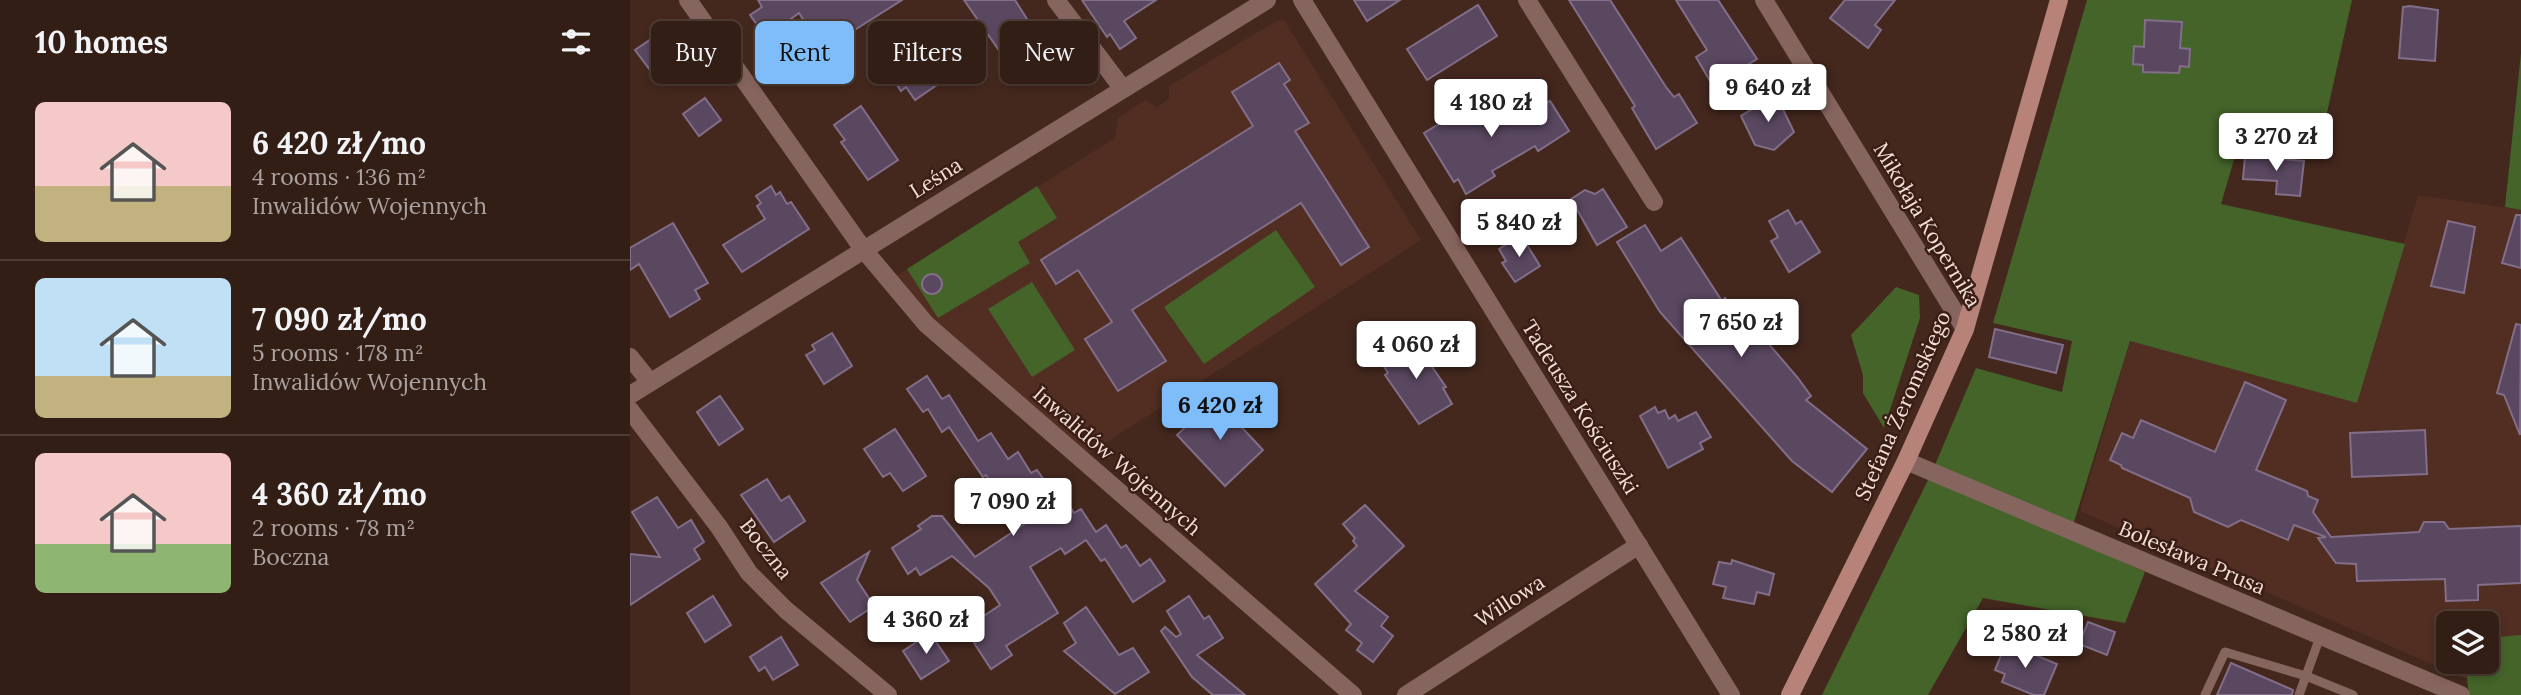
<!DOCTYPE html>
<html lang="en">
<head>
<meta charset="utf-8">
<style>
  :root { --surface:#331e16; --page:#3e2b23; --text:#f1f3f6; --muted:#a9a2a1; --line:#4e3c35; --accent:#7fbdfa }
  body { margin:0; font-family:Lora,serif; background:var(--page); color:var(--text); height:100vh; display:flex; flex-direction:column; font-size:26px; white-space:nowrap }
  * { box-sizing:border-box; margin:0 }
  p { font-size:23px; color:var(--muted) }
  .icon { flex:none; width:38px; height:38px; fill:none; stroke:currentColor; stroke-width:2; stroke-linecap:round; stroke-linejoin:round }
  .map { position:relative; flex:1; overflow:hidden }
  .drawer { display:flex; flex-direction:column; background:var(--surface); width:630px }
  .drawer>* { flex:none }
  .guide { position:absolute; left:21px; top:21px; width:665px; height:63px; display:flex; gap:14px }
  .tools { position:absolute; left:1806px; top:611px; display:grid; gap:14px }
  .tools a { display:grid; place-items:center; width:63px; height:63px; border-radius:10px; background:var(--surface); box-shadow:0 4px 10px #0003,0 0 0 2px var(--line); font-size:35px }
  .price { position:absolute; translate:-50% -60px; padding:0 16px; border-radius:7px; background:#fff; color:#222; font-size:23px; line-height:46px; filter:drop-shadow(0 2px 4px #0008) }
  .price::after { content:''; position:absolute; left:50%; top:42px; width:21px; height:16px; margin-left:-10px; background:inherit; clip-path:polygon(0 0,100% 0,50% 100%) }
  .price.current { background:var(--accent); color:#111 }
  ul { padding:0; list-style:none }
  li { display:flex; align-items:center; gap:21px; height:175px; padding:0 35px }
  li+li { border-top:2px solid var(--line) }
  li span { display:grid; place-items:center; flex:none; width:196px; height:140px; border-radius:10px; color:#555 }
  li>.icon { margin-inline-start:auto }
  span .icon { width:84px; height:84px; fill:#fffc; stroke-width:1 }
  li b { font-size:30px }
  h2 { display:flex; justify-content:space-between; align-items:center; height:84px; padding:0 35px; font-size:30px }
  .pill { padding:0 24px; border-radius:10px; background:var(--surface); box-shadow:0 4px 10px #0003,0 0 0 2px var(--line); font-size:24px; line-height:63px }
  .pill.current { background:var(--accent); color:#111 }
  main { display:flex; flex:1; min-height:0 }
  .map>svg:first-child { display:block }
  .built { fill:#512e21; fill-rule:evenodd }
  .green { fill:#44642a }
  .building { fill:#5a4760; stroke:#826e88; stroke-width:2 }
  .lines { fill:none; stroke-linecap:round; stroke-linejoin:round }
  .lane { stroke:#87655f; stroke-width:9 }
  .street { stroke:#87655f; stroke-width:18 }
  .secondary { stroke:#b78278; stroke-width:18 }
  .labels { text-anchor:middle; stroke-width:5; stroke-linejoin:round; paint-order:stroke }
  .street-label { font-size:21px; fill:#f2dfd8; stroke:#3a1e15 }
</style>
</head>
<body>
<main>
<section class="drawer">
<h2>10 homes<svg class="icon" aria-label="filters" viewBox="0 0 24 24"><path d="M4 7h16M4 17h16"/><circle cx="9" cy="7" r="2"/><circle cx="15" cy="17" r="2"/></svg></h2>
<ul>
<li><span style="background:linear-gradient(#f6c9c9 60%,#c2b280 0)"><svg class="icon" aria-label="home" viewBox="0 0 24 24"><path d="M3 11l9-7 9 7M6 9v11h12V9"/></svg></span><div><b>6 420 zł/mo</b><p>4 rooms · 136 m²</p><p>Inwalidów Wojennych</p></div></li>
<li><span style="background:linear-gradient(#bfe0f5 70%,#c2b280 0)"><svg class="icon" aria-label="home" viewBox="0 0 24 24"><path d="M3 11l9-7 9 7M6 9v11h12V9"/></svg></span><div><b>7 090 zł/mo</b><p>5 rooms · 178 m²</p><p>Inwalidów Wojennych</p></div></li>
<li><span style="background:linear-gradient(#f6c9c9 65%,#8fb573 0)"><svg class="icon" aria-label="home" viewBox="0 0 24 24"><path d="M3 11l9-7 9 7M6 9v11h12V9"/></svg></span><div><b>4 360 zł/mo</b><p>2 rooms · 78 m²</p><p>Boczna</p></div></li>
</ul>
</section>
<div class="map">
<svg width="1891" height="695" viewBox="0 0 1891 695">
  <rect width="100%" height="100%" fill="#44281e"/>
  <!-- built -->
  <g class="built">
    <polygon points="654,20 791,240 455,456 297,319 265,277 485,138 488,118 515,100 527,107 539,99 539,86 646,21"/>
    <path d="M1788,195L1891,210V695H1873L1450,511L1500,341L1727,403ZM1818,623H1857V662H1818Z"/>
  </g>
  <!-- green -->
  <g class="green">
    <polygon points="1457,0 1722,0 1694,126 1617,115 1591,204 1775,244 1727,403 1500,341 1439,538 1515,572 1495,623 1353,598 1298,695 1192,695 1302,472 1346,368 1432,392 1442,341 1363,323"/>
    <polygon points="1891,53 1891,210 1875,207"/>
    <polygon points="407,186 427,218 388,242 400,263 308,318 277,269"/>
    <polygon points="646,230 685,287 574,364 534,307"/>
    <polygon points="402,282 445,350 402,377 358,309"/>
    <polygon points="1266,287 1289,295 1290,318 1254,428 1233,393 1233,375 1221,335"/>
    <polygon points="1891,635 1891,695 1839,695 1835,662 1857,662 1857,638"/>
  </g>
  <!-- building -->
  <g class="building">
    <polygon points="128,0 272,0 204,43 190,22 179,29 169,13 136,37 120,15 132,7"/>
    <polygon points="334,0 385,0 414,46 382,69"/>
    <polygon points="452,0 526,0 494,21 506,38 490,49 480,34 477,37"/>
    <polygon points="724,0 770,0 737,21"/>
    <polygon points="939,0 980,0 1036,87 1044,97 1049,94 1067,123 1026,149 1002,108 1005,106"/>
    <polygon points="1046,0 1088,0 1127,59 1083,86 1066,57 1077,50"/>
    <polygon points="1215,0 1265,0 1245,25 1251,30 1238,48 1200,18"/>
    <polygon points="848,5 867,36 797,80 777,49"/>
    <polygon points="1780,6 1808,10 1805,61 1769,58 1773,7"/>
    <polygon points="1515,20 1552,22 1550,48 1560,49 1559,67 1550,66 1549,73 1513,72 1513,65 1503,64 1504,46 1514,47"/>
    <polygon points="304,26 323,54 318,58 327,71 285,100 276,87 271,91 252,63 267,52 263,47 285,32 288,37"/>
    <polygon points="30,33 47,57 23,74 5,50"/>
    <polygon points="649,63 660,80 654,84 679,123 665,131 739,247 711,265 671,203 502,310 536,361 488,391 455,339 482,322 448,270 426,284 411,260 623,126 602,92"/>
    <polygon points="860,93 878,122 904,106 906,110 920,101 939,131 908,151 905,146 862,171 865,176 836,194 828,179 824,182 794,133"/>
    <polygon points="1146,95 1164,132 1144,150 1125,145 1111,116"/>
    <polygon points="75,98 91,120 69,136 53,114"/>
    <polygon points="231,106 268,160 238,180 211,142 215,140 204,125"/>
    <polygon points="1615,156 1674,161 1670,196 1646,194 1647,181 1613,179"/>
    <polygon points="141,186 146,195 150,192 157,204 161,202 179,229 112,272 93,245 135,219 127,206 131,203 126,196"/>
    <polygon points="973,189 997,227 967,245 941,199 955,190 965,194"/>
    <polygon points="1158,210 1166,224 1171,221 1190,252 1159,272 1141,241 1148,237 1139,221"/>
    <polygon points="1886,215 1891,215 1891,268 1872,263"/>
    <polygon points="1818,221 1845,227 1834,293 1801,286"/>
    <polygon points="43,223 78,283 65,290 70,299 40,317 9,264 0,270 0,248"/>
    <polygon points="1015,225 1031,251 1051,238 1092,301 1095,298 1119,321 1168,378 1181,396 1176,400 1237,449 1202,492 1162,461 1030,312 987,242"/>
    <polygon points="891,235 910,266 885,282 872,263 876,261 869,249"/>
    <circle cx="302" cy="284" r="10"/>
    <polygon points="1886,324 1891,325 1890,435 1874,395 1867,393"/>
    <polygon points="1365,329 1433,345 1426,373 1359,357"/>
    <polygon points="202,333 222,366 194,384 176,355 185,350 182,345"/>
    <polygon points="782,338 816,387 813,388 822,404 789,424 755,375 758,373 749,358"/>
    <polygon points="297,376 312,399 319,395 348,441 361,433 378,459 388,452 401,473 407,470 421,490 427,486 444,513 451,509 466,532 476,525 491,548 496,545 510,566 520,559 535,581 503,602 475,559 471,561 456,540 435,554 431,548 400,567 428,613 376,646 382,655 361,669 344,643 348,640 339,626 370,605 359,588 322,556 290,575 286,568 278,574 262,548 291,529 288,526 302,516 312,516 345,557 396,523 376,492 370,496 356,475 353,477 319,427 312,432 298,409 293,412 277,389"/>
    <polygon points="1615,382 1656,400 1626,470 1677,491 1678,496 1688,500 1683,512 1701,537 1789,532 1794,522 1814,522 1819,529 1891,526 1891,583 1848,585 1848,600 1816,601 1815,579 1727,581 1726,564 1706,563 1688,538 1696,537 1664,525 1658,540 1611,520 1598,527 1564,512 1560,498 1492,468 1491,465 1480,460 1492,433 1503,438 1511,420 1585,452"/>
    <polygon points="90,396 113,429 89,445 67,412"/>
    <polygon points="585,399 633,450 595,486 547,435"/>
    <polygon points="1025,407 1028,413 1035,410 1039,419 1045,415 1048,421 1066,412 1081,437 1070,443 1073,449 1038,468 1010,416"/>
    <polygon points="265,429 296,476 273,491 260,473 253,477 234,449"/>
    <polygon points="1795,430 1797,474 1722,477 1720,433"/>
    <polygon points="137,479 151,501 159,496 175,521 144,542 111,495"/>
    <polygon points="27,497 48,528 61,520 74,542 64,549 70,559 0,605 0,554 30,557 2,512"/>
    <polygon points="735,505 774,546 725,591 758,617 751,626 763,636 743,662 727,650 732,643 716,630 721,624 685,584 727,546 723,541 725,538 713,524"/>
    <polygon points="239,552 227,580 244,606 220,622 191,583"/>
    <polygon points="1102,560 1144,574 1139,595 1127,592 1124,604 1093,598 1096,587 1083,584 1089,562 1101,564"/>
    <polygon points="83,596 101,625 75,642 57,613"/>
    <polygon points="559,596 574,619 579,616 593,638 567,655 615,695 583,695 562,677 531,631 535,627 546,637 551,634 537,611"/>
    <polygon points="456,607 489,655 503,648 519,672 485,694 434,651 446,643 434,623"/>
    <polygon points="1458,622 1485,632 1477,655 1449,644"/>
    <polygon points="300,633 319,661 291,679 273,651"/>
    <polygon points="151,637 168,665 143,680 135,667 129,671 120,657"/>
    <polygon points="1376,643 1427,664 1414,695 1404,695 1372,682 1375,674 1365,670"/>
    <polygon points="1601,663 1663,690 1662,695 1587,695"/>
  </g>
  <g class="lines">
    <!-- lane -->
    <g class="lane">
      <polyline points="1575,695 1595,652 1676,676 1723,695"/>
      <polyline points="1669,695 1690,637"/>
    </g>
    <!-- street -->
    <g class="street">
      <polyline points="58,0 233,249 296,324 723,695"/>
      <polyline points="426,0 493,89"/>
      <polyline points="672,0 1101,695"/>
      <polyline points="897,0 1024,202"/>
      <polyline points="1134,0 1335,329"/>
      <polyline points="0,357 20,382"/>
      <polyline points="0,395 637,0"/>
      <polyline points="0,410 89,527 119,573 156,610 258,695"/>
      <polyline points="1276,461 1831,695"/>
      <polyline points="776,695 1009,545"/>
    </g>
    <!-- secondary -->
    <polyline class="secondary" points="1160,695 1276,461 1335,329 1429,0"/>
  </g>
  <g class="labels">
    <!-- street labels -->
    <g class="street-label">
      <text transform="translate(306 178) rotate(-32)" y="7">Leśna</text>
      <text transform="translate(1297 225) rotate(59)" y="7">Mikołaja Kopernika</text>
      <text transform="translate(1273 406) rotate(-66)" y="7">Stefana Żeromskiego</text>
      <text transform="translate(950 407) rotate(58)" y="7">Tadeusza Kościuszki</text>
      <text transform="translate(487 461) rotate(41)" y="7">Inwalidów Wojennych</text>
      <text transform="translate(136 549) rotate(52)" y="7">Boczna</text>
      <text transform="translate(1562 558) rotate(23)" y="7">Bolesława Prusa</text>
      <text transform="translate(880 601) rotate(-33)" y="7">Willowa</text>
    </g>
  </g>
</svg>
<div class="tools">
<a><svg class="icon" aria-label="layers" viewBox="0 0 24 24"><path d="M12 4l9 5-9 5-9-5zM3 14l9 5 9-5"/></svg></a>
</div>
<b class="price" style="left:1138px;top:124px">9 640 zł</b>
<b class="price" style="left:861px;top:139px">4 180 zł</b>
<b class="price" style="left:1646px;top:173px">3 270 zł</b>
<b class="price" style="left:889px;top:259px">5 840 zł</b>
<b class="price" style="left:1111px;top:359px">7 650 zł</b>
<b class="price" style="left:786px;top:381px">4 060 zł</b>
<b class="price current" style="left:590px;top:442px">6 420 zł</b>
<b class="price" style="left:383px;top:538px">7 090 zł</b>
<b class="price" style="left:296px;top:656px">4 360 zł</b>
<b class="price" style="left:1395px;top:670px">2 580 zł</b>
<div class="guide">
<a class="pill">Buy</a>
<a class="pill current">Rent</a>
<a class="pill">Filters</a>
<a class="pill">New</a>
</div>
</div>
</main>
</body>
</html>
